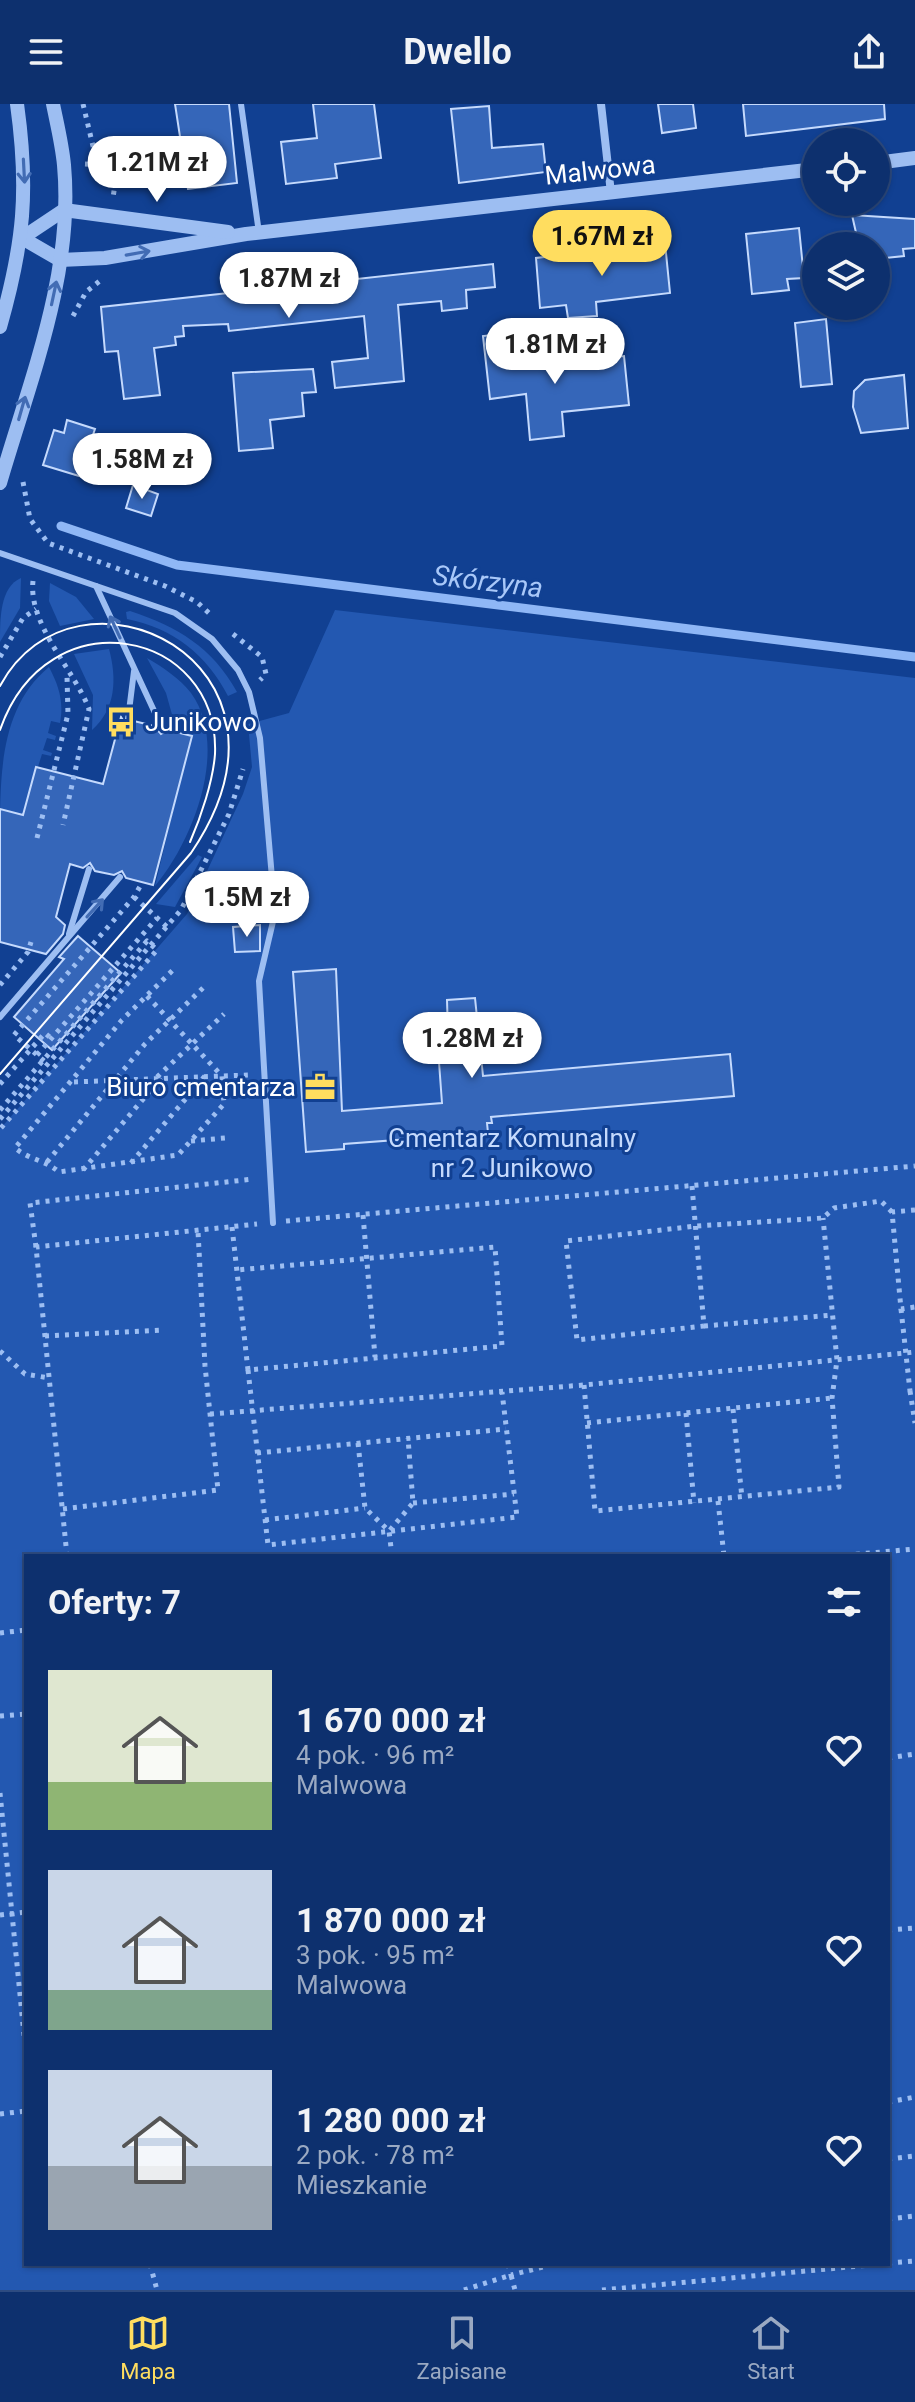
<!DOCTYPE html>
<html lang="pl">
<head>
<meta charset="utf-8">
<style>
  :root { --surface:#0d306e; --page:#1b3c76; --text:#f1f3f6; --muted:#9aa9c2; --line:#2d4b81; --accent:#ffdd5f }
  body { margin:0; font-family:Roboto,sans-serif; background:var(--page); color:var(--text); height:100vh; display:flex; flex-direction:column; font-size:30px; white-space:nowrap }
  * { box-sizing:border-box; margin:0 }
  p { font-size:26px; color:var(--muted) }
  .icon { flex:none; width:44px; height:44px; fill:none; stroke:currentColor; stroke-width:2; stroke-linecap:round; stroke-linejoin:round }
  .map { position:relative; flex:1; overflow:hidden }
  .side { position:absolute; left:24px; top:1450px; width:866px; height:712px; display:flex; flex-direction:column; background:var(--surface); border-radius:0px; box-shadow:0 2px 6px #0004,0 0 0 2px var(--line) }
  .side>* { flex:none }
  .buttons { position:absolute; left:802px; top:24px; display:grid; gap:16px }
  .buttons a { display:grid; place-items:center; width:88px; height:88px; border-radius:50%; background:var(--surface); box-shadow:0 2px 6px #0004,0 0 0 2px var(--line); font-size:40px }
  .price { position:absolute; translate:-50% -68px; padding:0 18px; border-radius:28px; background:#fff; color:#222; font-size:26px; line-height:52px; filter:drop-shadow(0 2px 4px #0008) }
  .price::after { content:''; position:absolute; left:50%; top:48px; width:24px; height:18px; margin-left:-12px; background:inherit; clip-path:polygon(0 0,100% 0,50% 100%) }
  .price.selected { background:var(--accent); color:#111 }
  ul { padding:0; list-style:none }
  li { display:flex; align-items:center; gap:24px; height:200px; padding:0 24px }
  li span { display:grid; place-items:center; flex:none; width:224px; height:160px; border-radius:0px; color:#555 }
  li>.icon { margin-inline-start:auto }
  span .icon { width:96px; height:96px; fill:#fffc; stroke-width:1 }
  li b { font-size:34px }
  h2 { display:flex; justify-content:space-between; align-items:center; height:96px; padding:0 24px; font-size:34px }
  header { display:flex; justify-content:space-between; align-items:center; height:104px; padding:0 24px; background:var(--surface); font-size:36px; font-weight:700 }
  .tabs { display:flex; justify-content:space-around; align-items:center; height:112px; border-top:2px solid var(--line); background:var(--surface); font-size:22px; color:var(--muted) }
  .tabs a { display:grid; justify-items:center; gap:4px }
  .tabs .selected { color:var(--accent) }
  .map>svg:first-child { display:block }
  .green { fill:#2358b1; fill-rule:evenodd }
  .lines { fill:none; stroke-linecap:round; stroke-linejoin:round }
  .stream { stroke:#8fb7f6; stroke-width:9 }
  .building { fill:#3566b9; stroke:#c5dafd; stroke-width:2 }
  .path { stroke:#9dbef2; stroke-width:5; stroke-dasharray:4 6; stroke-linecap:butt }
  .service { stroke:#9dbef2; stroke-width:6 }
  .minor { stroke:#9dbef2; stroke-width:8 }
  .tertiary { stroke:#9dbef2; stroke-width:14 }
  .tram { stroke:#fff; stroke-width:2 }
  .oneway { stroke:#426cb4 }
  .labels { text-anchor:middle; stroke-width:6; stroke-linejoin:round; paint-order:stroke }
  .street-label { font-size:26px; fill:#fff; stroke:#114092 }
  .poi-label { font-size:26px; fill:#fff; stroke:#114092; text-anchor:start }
  .park-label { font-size:26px; fill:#c5dafd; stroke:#114092 }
  .water-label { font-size:28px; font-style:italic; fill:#a9c8f9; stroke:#114092 }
</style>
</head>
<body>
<header><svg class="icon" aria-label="menu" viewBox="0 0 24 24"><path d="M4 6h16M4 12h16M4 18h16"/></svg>Dwello<svg class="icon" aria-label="share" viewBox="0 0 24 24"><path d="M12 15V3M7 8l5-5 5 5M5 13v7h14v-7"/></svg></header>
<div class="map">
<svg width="915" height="2186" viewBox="0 0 915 2186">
  <rect width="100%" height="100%" fill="#114092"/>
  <!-- green -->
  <g class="green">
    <path d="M21,474L20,504L0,538C0,514 0,483 21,474Z"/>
    <polygon points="50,479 76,493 94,515 60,522 49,497"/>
    <path d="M335,506L915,574V2186H0V1025L187,810L243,690L252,663L248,620L289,609ZM26,1452H888V2160H26Z"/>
    <path d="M130,507C178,523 212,543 237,588L228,592C207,551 173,524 127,515L126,508Z"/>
    <path d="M109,545C117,575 116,605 92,626L93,591L74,550Z"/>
    <path d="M147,554C164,564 179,574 191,589C230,643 193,737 155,782L185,657L166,589Z"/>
    <path d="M49,563C59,582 64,598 60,619L51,617L48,629L56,632L55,636L47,634L43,646L52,649L51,652L42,650L23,711L0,732C0,672 0,603 49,563Z"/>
    <polygon points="198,751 202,753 175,803 156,800"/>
  </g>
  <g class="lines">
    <!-- stream -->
    <polyline class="stream" points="61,422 177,461 915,553"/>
  </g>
  <!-- building -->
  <g class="building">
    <polygon points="175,0 229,0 237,79 188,85"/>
    <polygon points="313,0 374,0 381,54 335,60 337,74 286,80 281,38 317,34"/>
    <polygon points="658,0 693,0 696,24 662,29"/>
    <polygon points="743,0 884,0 885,15 746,32"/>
    <polygon points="489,2 492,44 543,40 546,68 459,79 451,5"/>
    <polygon points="852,111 915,115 915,144 903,145 904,152 876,155 876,142 859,142"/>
    <polygon points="799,124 804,174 787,175 789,186 752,190 746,130"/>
    <polygon points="665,139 670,189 596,198 597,212 568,214 566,201 540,204 536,154"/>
    <polygon points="493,160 495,183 466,186 467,204 442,207 441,197 398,201 404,277 335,284 332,258 368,254 364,212 229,227 228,220 183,222 184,232 175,233 176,241 154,244 160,291 124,295 118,247 105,248 101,203"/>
    <polygon points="826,215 832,280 801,283 795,219"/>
    <polygon points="507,229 510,265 624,252 629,301 562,308 564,332 530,336 526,290 490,295 483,232"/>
    <polygon points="313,265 316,288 302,289 304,312 270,316 273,344 239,347 233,269"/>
    <polygon points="904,271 908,324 861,329 853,303 854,287 865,276"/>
    <polygon points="67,316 95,325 79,372 43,361 54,326 64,329"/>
    <polygon points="133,381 158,390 151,412 126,404"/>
    <polygon points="121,613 126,621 134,617 154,622 161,630 168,626 192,632 153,781 126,774 122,767 114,771 95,767 90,759 83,764 70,760 56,813 65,821 63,830 46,850 0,838 0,705 23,711 36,663 103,680"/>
    <polygon points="260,821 260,847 235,848 233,823"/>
    <polygon points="78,832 121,869 52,946 14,913 64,855 59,853"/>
    <polygon points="336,865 342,1007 442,999 437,931 448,930 447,896 475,894 483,972 730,950 734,992 491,1013 492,1019 487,1019 488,1029 344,1040 344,1045 306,1048 293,868"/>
  </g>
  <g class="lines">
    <!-- path -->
    <g class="path">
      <polyline points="83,0 97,59"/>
      <polyline points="85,60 108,61 115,80 113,94"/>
      <polyline points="73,212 86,188 101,176"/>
      <polyline points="23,378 30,415 48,439 165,482 197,498 210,510"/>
      <path d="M33,477C28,521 75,567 89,605L63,721"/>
      <polyline points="233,530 262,553 266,570 260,576"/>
      <polyline points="0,553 23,514 36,505"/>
      <polyline points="37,734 68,610 67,572"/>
      <polyline points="134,793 167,823"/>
      <polyline points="0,881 28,848 31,838"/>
      <path d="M147,892L222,972L224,1000L178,1051L59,1068C45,1056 30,1056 15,1044L122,916L174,865"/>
      <polyline points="37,951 157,814"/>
      <polyline points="44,957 14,931 134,793 142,779"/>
      <polyline points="157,973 224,910"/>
      <polyline points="74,978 248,971"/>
      <polyline points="0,980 45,929 53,936"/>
      <polyline points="0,1006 147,837 157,846 0,1025"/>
      <polyline points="0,1015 181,806 229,710 243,665"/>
      <polyline points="191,1037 225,1034"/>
      <polyline points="47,1058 145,940 207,880"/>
      <polyline points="131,1059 205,972"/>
      <polyline points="83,1066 161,974"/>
      <polyline points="692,1082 704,1222 577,1236 566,1137 696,1122 823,1114 834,1104 881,1097 892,1108"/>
      <polyline points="915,1106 892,1108 901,1205 915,1203"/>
      <polyline points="363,1111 375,1253"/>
      <polyline points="286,1117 915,1062"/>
      <polyline points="232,1123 248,1266 502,1242 495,1143 237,1166"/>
      <polyline points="36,1143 30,1099 254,1075"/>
      <polyline points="901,1205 910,1287 915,1287"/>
      <polyline points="704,1222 833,1211"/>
      <polyline points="45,1232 164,1226"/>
      <polyline points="0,1247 25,1270 49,1274"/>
      <polyline points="248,1266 268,1441 517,1413 502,1288"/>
      <polyline points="584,1281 595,1407 839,1383 832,1294 837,1256 823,1114"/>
      <polyline points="910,1287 915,1319"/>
      <polyline points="733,1305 742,1394"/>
      <polyline points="686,1309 694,1399"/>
      <polyline points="210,1310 584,1281 915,1248"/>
      <polyline points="587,1319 832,1294"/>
      <polyline points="358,1339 365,1404 389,1427 392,1452"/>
      <polyline points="257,1349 506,1325"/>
      <polyline points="718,1397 724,1452"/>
      <polyline points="413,1399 514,1390"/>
      <polyline points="63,1405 218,1386 205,1262 198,1127"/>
      <polyline points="265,1416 365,1404"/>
      <polyline points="390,1426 413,1399 408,1334"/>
      <polyline points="67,1452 36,1143 257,1120"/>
      <polyline points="836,1452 915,1445"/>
      <polyline points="0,1529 26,1526"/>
      <polyline points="0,1612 26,1610"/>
      <polyline points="888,1654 915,1650"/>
      <polyline points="0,1689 26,1951"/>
      <polyline points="0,1811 26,1808"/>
      <polyline points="888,1826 915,1824"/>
      <polyline points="888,1998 915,1993"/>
      <polyline points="0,2010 26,2007"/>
      <polyline points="888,2055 915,2052"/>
      <polyline points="888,2115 915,2112"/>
      <polyline points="888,2159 915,2157"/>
      <polyline points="150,2160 157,2186"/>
      <polyline points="508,2160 511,2171 555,2160"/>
      <polyline points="464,2186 511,2171 515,2186"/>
      <polyline points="602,2186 881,2160"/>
    </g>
    <!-- service -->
    <g class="service">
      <polyline points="241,0 259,129"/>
      <polyline points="0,449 175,509 212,535 238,566 249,588 260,634 275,809 259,877 273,1119"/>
      <polyline points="96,482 162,624"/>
      <polyline points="128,615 134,567"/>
      <polyline points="69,830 89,765"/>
      <polyline points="0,913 120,773"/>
    </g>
    <!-- minor -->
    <polyline class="minor" points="601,0 611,89"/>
    <!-- tertiary -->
    <g class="tertiary">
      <polyline points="876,59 915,54"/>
      <polyline points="22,134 60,156 105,154 246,130 816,65"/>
      <polyline points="22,134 64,106 228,128"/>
      <path d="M0,223C24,139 29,86 17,0"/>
      <path d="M0,379C30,276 74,169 64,61C62,40 57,20 53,0"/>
    </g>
    <!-- tram -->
    <g class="tram">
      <path d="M0,582C75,442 322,556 191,749L0,970"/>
      <path d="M0,626C47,490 220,525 215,650C213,677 201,713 190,738"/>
    </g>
  </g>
  <!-- one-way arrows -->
  <defs><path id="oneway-shaft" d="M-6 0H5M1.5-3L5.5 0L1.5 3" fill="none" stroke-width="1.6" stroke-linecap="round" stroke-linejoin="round" transform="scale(2)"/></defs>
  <g class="oneway">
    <use href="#oneway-shaft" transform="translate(24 67) rotate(87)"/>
    <use href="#oneway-shaft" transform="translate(138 149) rotate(-10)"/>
    <use href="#oneway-shaft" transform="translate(54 189) rotate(-78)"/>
    <use href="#oneway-shaft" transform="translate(22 304) rotate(-74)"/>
    <use href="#oneway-shaft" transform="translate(115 523) rotate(-115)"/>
    <use href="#oneway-shaft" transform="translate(95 804) rotate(-48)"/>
  </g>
  <!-- icons -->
  <defs>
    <g id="bus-bare" transform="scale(2.4)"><path d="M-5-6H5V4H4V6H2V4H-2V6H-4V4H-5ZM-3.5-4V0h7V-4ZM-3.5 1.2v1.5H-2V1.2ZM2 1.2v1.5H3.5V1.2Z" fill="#ffdd5f" stroke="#114092" stroke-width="2.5" paint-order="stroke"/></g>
    <g id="office-bare" transform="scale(2.4)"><path d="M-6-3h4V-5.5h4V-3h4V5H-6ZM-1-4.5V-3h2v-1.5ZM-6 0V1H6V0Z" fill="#ffdd5f" stroke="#114092" stroke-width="2.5" paint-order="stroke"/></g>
  </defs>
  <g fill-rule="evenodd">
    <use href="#bus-bare" x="121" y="618"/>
    <use href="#office-bare" x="320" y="983"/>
  </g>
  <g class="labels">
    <!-- street labels -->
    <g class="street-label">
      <text transform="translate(600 66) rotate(-6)" y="9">Malwowa</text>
    </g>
    <!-- poi labels -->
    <g class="poi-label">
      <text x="145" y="627">Junikowo</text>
      <text x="296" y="992" text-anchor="end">Biuro cmentarza</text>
    </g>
    <!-- park labels -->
    <g class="park-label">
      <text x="512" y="1043">Cmentarz Komunalny<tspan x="512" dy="30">nr 2 Junikowo</tspan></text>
    </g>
    <!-- water labels -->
    <g class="water-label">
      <text transform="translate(488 477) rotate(7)" y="10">Skórzyna</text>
    </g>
  </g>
</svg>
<div class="buttons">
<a><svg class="icon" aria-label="locate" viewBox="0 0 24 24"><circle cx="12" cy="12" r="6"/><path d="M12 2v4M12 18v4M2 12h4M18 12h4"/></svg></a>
<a><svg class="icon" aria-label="layers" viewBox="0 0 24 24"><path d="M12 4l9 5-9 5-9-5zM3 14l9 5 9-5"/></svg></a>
</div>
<b class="price" style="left:157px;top:100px">1.21M zł</b>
<b class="price selected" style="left:602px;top:174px">1.67M zł</b>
<b class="price" style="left:289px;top:216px">1.87M zł</b>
<b class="price" style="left:555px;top:282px">1.81M zł</b>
<b class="price" style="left:142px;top:397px">1.58M zł</b>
<b class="price" style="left:247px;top:835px">1.5M zł</b>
<b class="price" style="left:472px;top:976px">1.28M zł</b>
<section class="side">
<h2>Oferty: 7<svg class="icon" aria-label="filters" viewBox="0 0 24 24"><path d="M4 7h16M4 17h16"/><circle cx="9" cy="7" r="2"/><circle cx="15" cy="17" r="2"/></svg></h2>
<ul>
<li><span style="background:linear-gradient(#dfe7d0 70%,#8fb573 0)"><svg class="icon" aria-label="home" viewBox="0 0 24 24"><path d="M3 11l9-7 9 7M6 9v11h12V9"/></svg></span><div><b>1 670 000 zł</b><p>4 pok. · 96 m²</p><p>Malwowa</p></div><svg class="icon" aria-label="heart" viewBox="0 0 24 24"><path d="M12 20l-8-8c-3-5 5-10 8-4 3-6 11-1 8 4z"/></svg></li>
<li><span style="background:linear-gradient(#c9d6e8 75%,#7fa58c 0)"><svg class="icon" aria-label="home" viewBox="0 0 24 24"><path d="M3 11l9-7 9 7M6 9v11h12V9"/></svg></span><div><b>1 870 000 zł</b><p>3 pok. · 95 m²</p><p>Malwowa</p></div><svg class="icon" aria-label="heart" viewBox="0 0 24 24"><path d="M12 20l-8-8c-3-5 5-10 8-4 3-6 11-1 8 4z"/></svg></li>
<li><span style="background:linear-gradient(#c9d6e8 60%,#9aa5b1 0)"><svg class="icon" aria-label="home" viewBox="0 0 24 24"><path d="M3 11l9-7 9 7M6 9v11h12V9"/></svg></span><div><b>1 280 000 zł</b><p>2 pok. · 78 m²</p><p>Mieszkanie</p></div><svg class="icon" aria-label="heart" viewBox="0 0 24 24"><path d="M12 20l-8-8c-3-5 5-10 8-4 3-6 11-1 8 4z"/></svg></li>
</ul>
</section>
</div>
<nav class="tabs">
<a class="selected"><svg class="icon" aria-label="map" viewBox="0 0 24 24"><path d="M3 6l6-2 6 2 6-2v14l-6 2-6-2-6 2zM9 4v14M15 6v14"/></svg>Mapa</a>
<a><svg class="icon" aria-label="saved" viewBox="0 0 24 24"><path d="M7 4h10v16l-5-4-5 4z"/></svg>Zapisane</a>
<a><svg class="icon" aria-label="home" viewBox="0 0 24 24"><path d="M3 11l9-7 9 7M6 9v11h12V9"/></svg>Start</a>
</nav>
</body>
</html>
